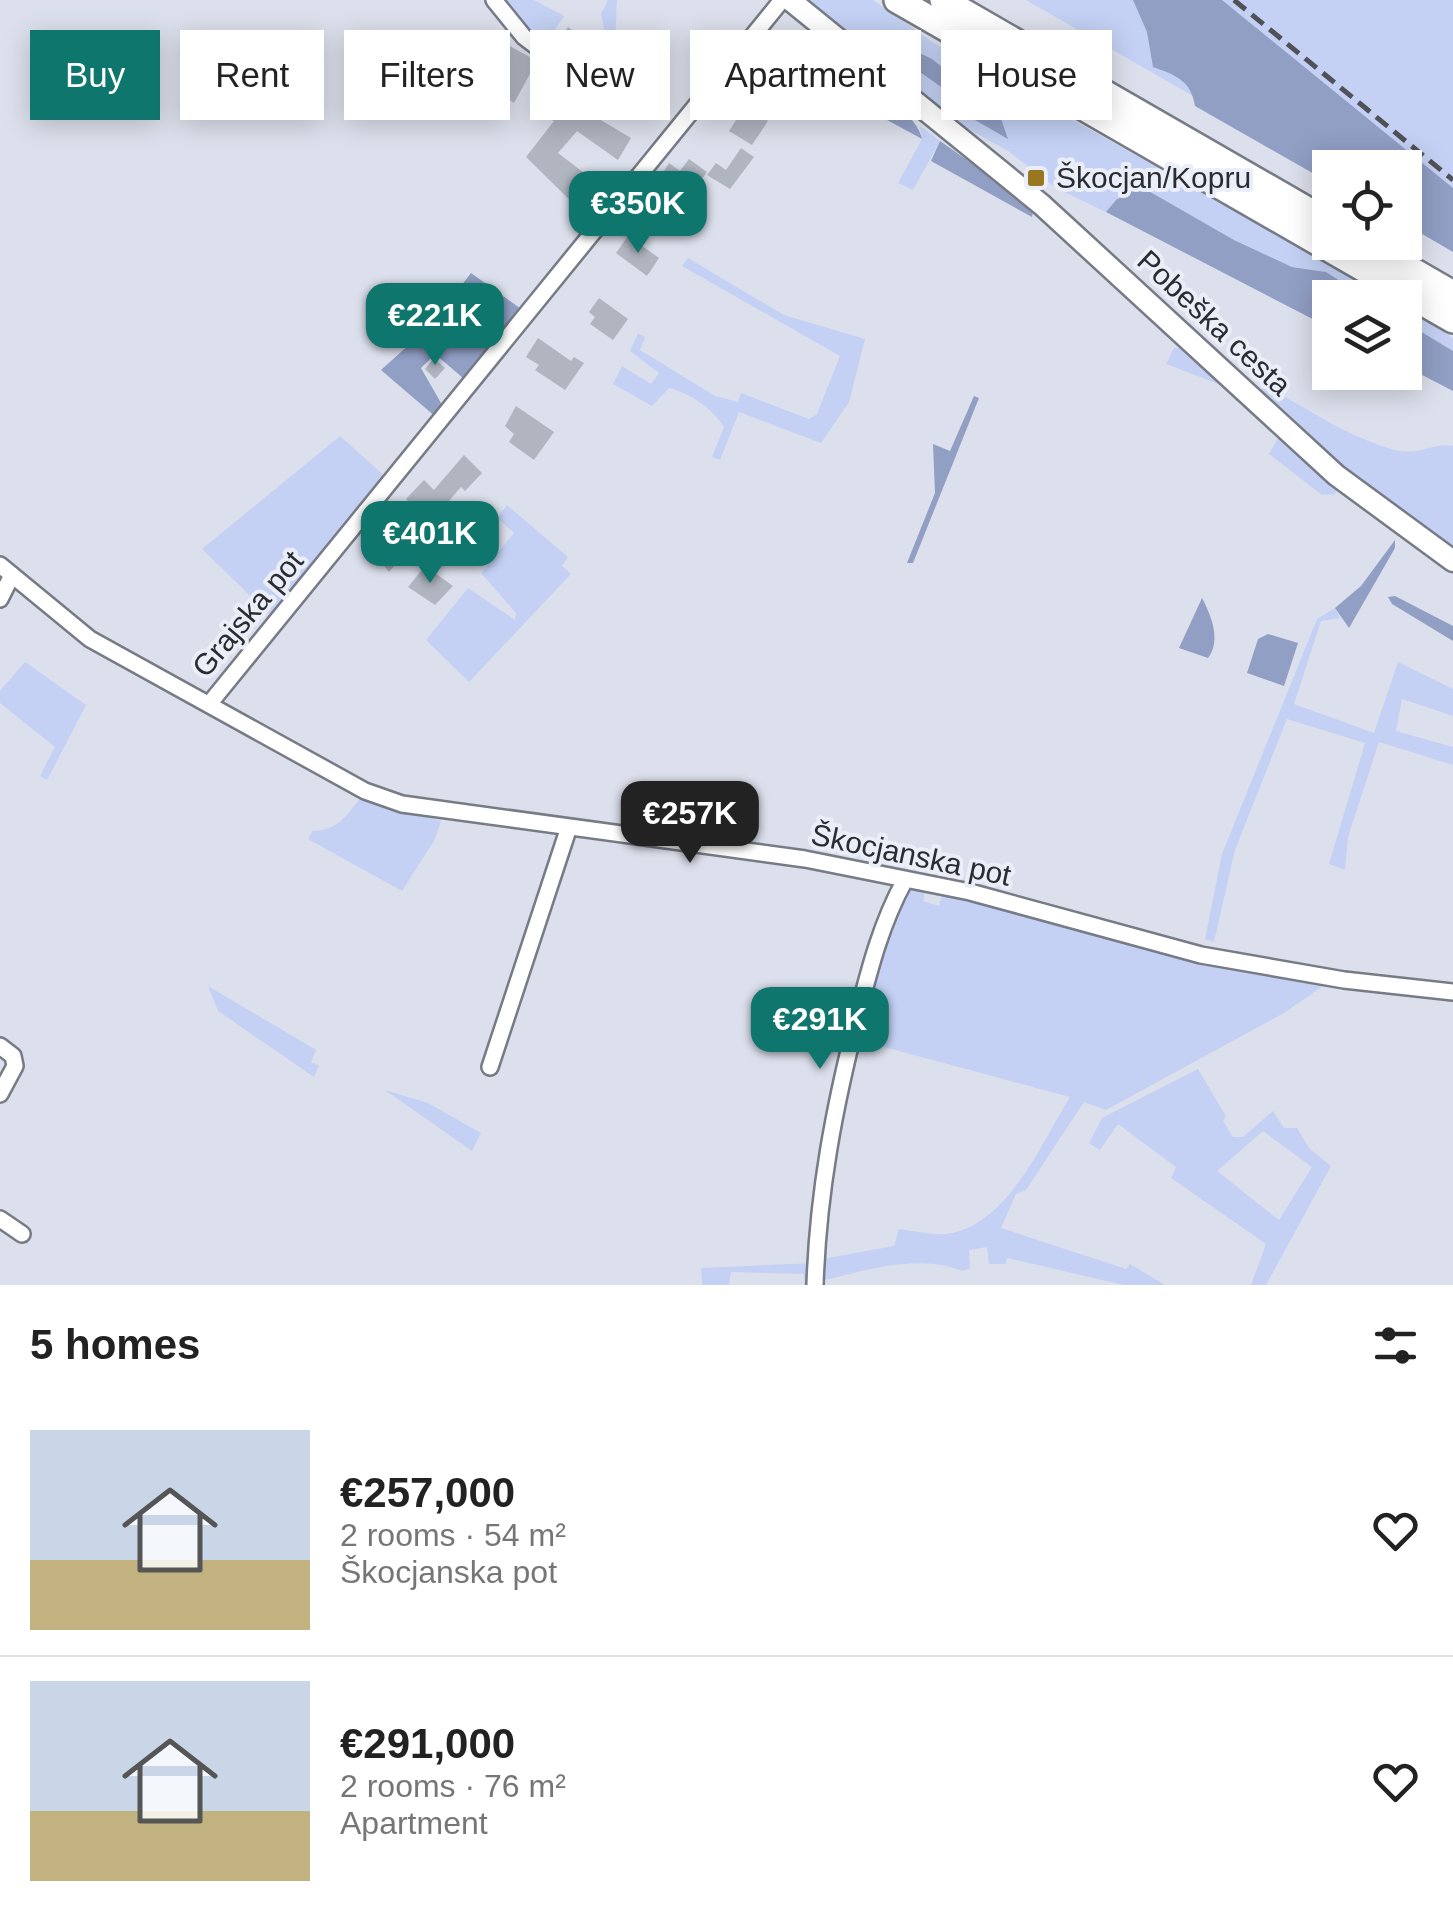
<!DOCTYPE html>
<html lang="en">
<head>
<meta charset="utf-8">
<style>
  :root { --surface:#fff; --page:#f2f2f2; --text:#222; --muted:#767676; --line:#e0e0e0; --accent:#0f766e }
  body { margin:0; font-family:Arial,sans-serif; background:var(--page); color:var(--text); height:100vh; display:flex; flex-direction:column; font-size:38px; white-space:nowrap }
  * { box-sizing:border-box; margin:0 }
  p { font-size:32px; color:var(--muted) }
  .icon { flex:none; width:55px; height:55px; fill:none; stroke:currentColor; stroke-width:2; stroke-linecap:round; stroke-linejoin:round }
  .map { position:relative; height:1285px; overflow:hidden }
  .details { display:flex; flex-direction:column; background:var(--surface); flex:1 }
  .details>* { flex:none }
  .banner { position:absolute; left:30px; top:30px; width:1395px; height:90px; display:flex; gap:20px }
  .controls { position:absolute; left:1312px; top:150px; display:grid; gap:20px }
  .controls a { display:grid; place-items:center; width:110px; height:110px; border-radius:0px; background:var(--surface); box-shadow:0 5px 25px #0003; font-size:50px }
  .price { position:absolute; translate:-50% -85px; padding:0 22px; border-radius:20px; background:var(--accent); color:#fff; font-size:32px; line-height:65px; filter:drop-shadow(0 2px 5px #0008) }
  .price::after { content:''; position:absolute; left:50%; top:60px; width:30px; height:22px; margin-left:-15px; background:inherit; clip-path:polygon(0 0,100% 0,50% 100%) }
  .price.on { background:#222; color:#fff }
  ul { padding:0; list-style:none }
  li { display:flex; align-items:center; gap:30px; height:250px; padding:0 30px }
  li+li { border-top:2px solid var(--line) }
  li span { display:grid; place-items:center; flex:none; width:280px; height:200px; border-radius:0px; color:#555 }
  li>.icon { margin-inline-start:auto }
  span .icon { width:120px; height:120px; fill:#fffc; stroke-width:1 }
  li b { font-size:42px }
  h2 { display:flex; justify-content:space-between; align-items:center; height:120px; padding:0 30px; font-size:42px }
  .tag { padding:0 35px; border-radius:0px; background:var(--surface); box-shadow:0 5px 25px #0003; font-size:35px; line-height:90px }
  .tag.on { background:var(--accent); color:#fff }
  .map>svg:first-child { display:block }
  .green { fill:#c4d1f4; fill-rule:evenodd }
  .forest { fill:#919fc5 }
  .building { fill:#b0b5c0 }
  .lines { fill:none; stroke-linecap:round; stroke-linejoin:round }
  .minor-casing { stroke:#777b85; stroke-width:20 }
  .tertiary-casing { stroke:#777b85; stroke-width:25 }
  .trunk-casing { stroke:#777b85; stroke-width:30 }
  .minor { stroke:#fff; stroke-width:15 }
  .tertiary { stroke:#fff; stroke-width:20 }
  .trunk { stroke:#fff; stroke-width:25 }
  .rail { stroke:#505258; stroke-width:5; stroke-dasharray:15 8; stroke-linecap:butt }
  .poi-dot { fill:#997620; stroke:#e9eef9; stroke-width:4 }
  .labels { text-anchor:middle; stroke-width:8; stroke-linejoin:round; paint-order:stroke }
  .poi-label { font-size:30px; fill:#2a2c30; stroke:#e9eef9; text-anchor:start }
  .street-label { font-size:30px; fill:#2a2c30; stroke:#e9eef9 }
</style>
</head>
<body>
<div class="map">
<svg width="1453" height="1285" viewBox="0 0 1453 1285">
  <rect width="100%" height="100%" fill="#dce0ec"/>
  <!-- green -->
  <g class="green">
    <polygon points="502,0 534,0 564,16 545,45 525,29"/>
    <polygon points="608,0 617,0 613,92 590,75 604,28 601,14"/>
    <path d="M805,0H873L934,43L1391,297H1365L1326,272L1292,267L1234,240L1140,186L1116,200L1106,212L1056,188L1008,151L959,124ZM952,75L981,113L961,112L944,89Z"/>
    <polygon points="1026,0 1453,0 1453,251 1405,168 1330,168 1330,175"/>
    <polygon points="920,126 940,141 913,190 898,183 922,139"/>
    <path d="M688,258L784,315L865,339L849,402L821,443L739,412L720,460L712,457L724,427C713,409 690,393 669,388L652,406L613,384L622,366L651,384L659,373L630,351L638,333L645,337L640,350L715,396L738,402L741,393L809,419L817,414L840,356L682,266Z"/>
    <polygon points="1405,306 1453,338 1453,351 1405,322"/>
    <polygon points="1174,348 1180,348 1221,385 1166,364"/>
    <path d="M1265,385C1307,409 1353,440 1400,451C1419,455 1436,442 1453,446V546L1343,468L1258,394Z"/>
    <polygon points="340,436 388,479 274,619 202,549"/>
    <polygon points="1278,438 1339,488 1335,494 1322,495 1269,454"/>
    <polygon points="507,505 568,557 562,566 571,574 469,682 426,640 468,588 515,620 516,613 481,573 514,533 497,518"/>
    <polygon points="1335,608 1340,618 1321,621 1294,704 1374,733 1398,662 1453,689 1453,716 1402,699 1396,731 1453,747 1453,765 1379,742 1348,837 1345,870 1329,864 1365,743 1287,719 1235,850 1214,942 1205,939 1222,854 1317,619"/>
    <polygon points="25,662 86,705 47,780 40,776 55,747 0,703 0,691"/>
    <path d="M362,796L441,821L435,839L402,891L308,839L312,831C339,830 346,816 362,796Z"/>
    <path d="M910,887H926L923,901L939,906L943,891L1326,984L1284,1013L1106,1110L1084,1102L1026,1190L1016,1194L1001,1228L1126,1269L1130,1264L1165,1285H1124L1007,1258L1006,1264H989L987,1247L969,1250L970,1268L963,1271C917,1253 867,1270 821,1281L822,1259L894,1246L899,1229C914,1231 931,1235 946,1234C1007,1227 1042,1142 1070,1097L858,1040C870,992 877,925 910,887Z"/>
    <polygon points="208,986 316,1050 311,1062 319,1066 314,1077 218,1011"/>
    <path d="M1198,1069L1226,1116L1223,1121L1233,1137H1243L1273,1111L1284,1128H1297L1310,1149L1331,1166L1266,1285H1251L1266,1244L1171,1178L1176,1167L1118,1124L1100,1150L1089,1143L1102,1118ZM1263,1131L1312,1167L1279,1220L1217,1171Z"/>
    <polygon points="385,1090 428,1103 481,1133 472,1151"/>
    <polygon points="813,1263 810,1285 804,1285 804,1274 731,1272 729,1285 702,1285 701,1268"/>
  </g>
  <!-- forest -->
  <g class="forest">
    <path d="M1133,0H1222L1453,188V252L1405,224V168H1330V183L1195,106C1191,80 1175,75 1153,67L1147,32Z"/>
    <polygon points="480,30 462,67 485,87 479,97 434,65 445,46 460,55 474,32"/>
    <polygon points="878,33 932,59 952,75 973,107 1000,116 1008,139 961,112 944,89 875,40"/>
    <path d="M822,54C850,67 916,109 922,139L801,73Z"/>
    <polygon points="940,141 1034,207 1032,217 931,161"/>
    <polygon points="1140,186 1234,240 1292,267 1326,272 1365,297 1330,298 1330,328 1106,212 1116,200"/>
    <polygon points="471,273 524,311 463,378 435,354 421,368 441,403 437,418 381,370 432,324"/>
    <polygon points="1405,322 1453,351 1453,391 1405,366"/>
    <polygon points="974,396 979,398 913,563 907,563 935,493 933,444 950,451"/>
    <polygon points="1395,540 1395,548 1349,628 1335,608 1361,586"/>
    <polygon points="1395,596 1453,626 1453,641 1392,604 1388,597"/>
    <path d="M1202,598C1212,617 1221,641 1208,658L1179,648Z"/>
    <polygon points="1268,634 1298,643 1284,686 1247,673 1258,639"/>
  </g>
  <!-- building -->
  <g class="building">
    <polygon points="568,27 583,38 570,56 555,45"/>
    <polygon points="499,40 537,61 514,103 492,88 499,78 481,66"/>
    <polygon points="562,97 631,138 618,160 577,131 558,153 601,186 580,210 526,157 554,121 548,118"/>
    <polygon points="745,106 768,121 752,145 729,131"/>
    <polygon points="741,148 754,157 730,189 707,175 716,163 726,170"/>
    <polygon points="689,159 707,172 691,194 674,181 668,190 657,182 669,163 680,171"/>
    <polygon points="628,236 659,258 647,276 616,253"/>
    <polygon points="599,298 628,319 613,340 590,324 595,317 589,312"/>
    <polygon points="538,338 571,361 574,357 584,363 565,390 535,370 539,365 526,357"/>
    <polygon points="434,358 445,368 435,379 425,369"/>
    <polygon points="516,406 554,432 534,460 509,442 514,434 505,426"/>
    <polygon points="464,455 482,473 465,491 461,487 433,519 423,508 419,513 406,499 424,480 434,490"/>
    <polygon points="472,512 492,536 476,556 455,532"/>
    <polygon points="386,528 406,552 389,572 369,548"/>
    <polygon points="425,566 453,586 435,605 408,587"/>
  </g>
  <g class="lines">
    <!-- minor casing -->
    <g class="minor-casing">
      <g id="minor">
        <polyline points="494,0 524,37 601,95"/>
        <polyline points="0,565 90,639 365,791 402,804 805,859 970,892 1201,955 1344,980 1453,992"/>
        <polyline points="0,599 12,575"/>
        <polyline points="210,703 782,0"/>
        <polyline points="0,1046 13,1056 15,1066 0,1094"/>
        <polyline points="490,1067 568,830"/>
        <polyline points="0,1219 22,1234"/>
        <path d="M815,1285C818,1193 834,1108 857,1018C869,971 881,923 905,880"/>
      </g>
    </g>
    <!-- tertiary casing -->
    <g class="tertiary-casing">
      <polyline id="tertiary" points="790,0 1042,205 1336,475 1453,561"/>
    </g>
    <!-- trunk casing -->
    <g class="trunk-casing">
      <g id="trunk">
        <polyline points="897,0 1453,320"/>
        <polyline points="943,0 1330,223"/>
        <polyline points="1363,242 1453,294"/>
      </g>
    </g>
    <!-- minor -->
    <use href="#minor" class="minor"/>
    <!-- tertiary -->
    <use href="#tertiary" class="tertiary"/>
    <!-- trunk -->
    <use href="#trunk" class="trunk"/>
    <!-- rail -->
    <polyline class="rail" points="1234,0 1453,180"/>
  </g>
  <!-- markers -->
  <rect class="poi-dot" x="1026" y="168" width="20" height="20" rx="5"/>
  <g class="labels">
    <!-- poi labels -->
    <g class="poi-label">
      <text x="1056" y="188">Škocjan/Kopru</text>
    </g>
    <!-- street labels -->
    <g class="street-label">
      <text transform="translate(1214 323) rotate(43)" y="10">Pobeška cesta</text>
      <text transform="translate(248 614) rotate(-50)" y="10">Grajska pot</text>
      <text transform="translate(911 855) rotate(12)" y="10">Škocjanska pot</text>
    </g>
  </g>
</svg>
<div class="controls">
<a><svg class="icon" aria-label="locate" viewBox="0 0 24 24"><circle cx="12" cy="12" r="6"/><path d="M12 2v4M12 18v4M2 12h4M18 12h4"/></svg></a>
<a><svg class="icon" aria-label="layers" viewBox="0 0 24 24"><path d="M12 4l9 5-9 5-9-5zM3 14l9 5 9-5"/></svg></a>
</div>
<b class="price" style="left:638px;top:256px">€350K</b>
<b class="price" style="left:435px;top:368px">€221K</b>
<b class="price" style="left:430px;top:586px">€401K</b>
<b class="price on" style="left:690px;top:866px">€257K</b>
<b class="price" style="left:820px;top:1072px">€291K</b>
<div class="banner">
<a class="tag on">Buy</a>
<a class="tag">Rent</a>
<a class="tag">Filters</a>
<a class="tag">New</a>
<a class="tag">Apartment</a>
<a class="tag">House</a>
</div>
</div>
<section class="details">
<h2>5 homes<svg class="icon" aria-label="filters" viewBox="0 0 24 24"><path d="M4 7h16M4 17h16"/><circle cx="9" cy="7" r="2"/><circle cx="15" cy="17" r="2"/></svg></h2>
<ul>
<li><span style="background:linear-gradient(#c9d6e8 65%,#c2b280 0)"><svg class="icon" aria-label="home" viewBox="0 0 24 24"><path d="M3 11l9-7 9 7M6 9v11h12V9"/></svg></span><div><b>€257,000</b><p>2 rooms · 54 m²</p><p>Škocjanska pot</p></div><svg class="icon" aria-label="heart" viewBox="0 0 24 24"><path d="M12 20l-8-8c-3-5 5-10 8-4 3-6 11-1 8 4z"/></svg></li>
<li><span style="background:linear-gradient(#c9d6e8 65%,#c2b280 0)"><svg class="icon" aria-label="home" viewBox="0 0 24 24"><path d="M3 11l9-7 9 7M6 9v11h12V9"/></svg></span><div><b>€291,000</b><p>2 rooms · 76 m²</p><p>Apartment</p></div><svg class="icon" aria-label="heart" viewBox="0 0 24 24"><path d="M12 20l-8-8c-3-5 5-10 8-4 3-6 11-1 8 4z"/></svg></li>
</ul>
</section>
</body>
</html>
